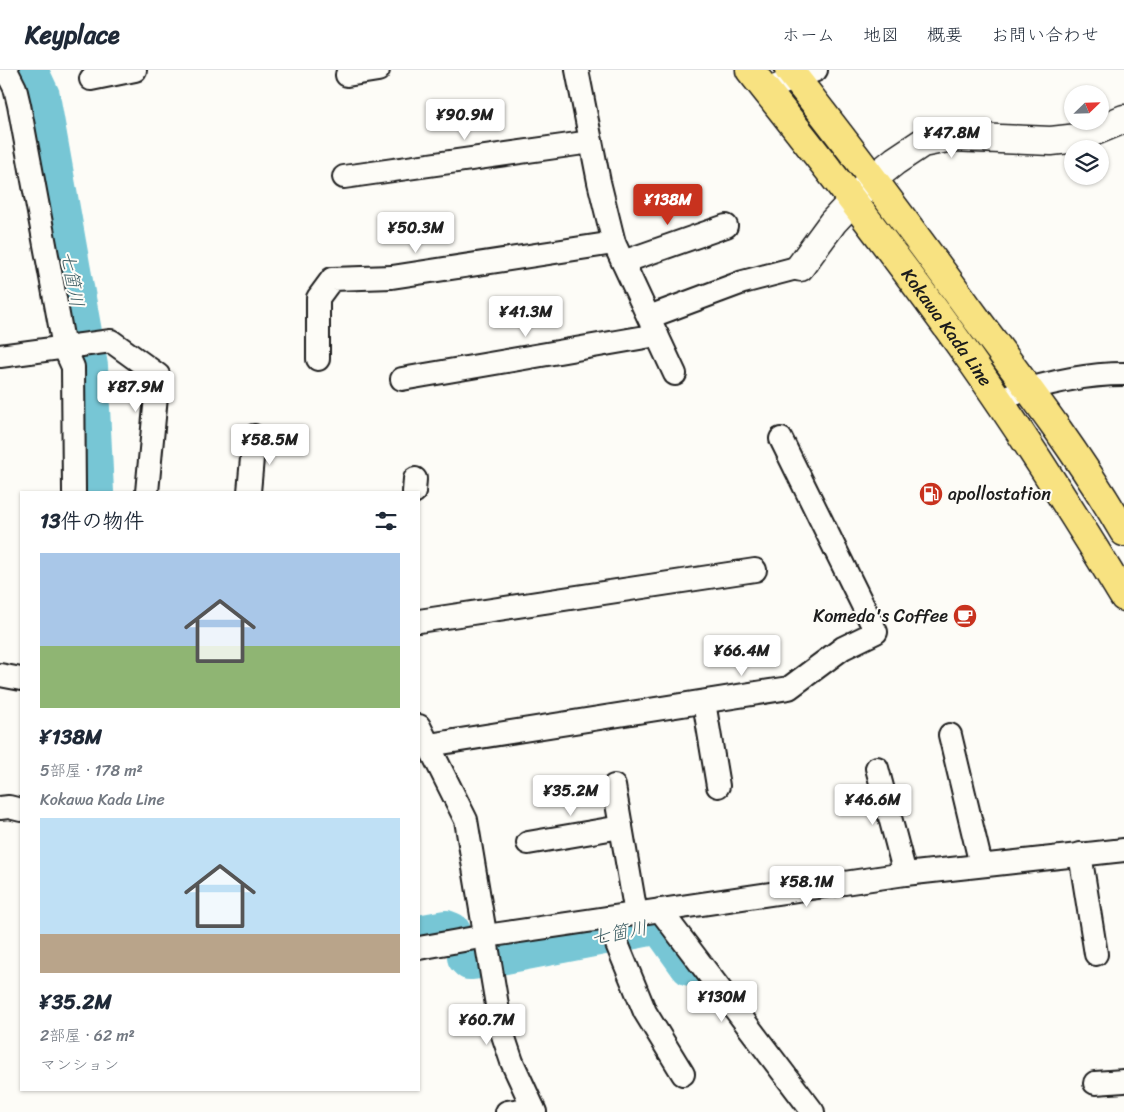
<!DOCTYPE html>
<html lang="ja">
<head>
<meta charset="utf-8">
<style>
  :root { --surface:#fff; --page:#f2f2f3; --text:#1f2937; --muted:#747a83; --line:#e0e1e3; --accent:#c8321e }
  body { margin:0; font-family:Sriracha,"Klee One",sans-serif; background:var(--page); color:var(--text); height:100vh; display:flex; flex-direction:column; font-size:19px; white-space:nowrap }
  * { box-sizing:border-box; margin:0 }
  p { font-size:16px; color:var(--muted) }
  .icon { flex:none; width:28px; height:28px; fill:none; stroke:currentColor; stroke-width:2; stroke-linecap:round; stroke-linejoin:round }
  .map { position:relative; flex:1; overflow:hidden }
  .details { position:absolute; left:20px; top:421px; width:400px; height:600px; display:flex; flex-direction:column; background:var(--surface); border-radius:0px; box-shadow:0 1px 4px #0004 }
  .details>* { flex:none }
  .needle { width:32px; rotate:67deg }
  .buttons { position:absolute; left:1064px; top:15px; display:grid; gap:10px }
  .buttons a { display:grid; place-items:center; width:45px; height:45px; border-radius:50%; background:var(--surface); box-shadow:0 1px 4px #0004; font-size:25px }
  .price { position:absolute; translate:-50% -42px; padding:0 11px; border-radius:5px; background:#fff; color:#222; font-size:16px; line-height:32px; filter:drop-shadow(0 1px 2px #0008) }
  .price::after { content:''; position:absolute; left:50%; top:30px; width:15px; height:11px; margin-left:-8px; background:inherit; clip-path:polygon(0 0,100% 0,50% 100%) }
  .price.current { background:var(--accent); color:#fff }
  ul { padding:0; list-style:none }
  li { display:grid; align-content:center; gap:10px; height:265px; padding:0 20px }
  li span { display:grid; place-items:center; height:155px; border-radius:0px; color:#555 }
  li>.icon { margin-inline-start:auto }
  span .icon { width:90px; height:90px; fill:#fffc; stroke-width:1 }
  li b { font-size:21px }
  h2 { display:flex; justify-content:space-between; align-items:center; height:60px; padding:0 20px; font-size:21px }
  header { display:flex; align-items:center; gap:30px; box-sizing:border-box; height:70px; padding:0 25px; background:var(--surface); border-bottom:1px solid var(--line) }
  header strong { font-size:24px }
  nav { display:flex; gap:28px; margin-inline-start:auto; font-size:18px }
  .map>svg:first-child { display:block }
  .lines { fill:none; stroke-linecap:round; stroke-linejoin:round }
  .river { stroke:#77c6d5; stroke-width:40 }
  .minor-casing { stroke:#1c1c1c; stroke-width:26 }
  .tertiary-casing { stroke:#1c1c1c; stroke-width:31 }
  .primary-casing { stroke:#1c1c1c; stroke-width:31 }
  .minor { stroke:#fdfcf7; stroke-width:22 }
  .tertiary { stroke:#fdfcf7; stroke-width:28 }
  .primary { stroke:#f8e281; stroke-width:28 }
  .labels { text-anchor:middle; stroke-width:4; stroke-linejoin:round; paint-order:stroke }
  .street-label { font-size:18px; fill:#1c1c1c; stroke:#fdfcf7 }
  .poi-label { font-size:18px; fill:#1c1c1c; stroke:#fdfcf7; text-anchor:start }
  .water-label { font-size:19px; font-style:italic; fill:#406066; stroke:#fdfcf7 }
</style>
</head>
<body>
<header>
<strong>Keyplace</strong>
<nav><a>ホーム</a><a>地図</a><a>概要</a><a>お問い合わせ</a></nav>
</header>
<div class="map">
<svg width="1124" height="1042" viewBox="0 0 1124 1042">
  <rect width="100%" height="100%" fill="#fdfcf7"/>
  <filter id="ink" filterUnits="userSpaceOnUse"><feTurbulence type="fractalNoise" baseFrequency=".02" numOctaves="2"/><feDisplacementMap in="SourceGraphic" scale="10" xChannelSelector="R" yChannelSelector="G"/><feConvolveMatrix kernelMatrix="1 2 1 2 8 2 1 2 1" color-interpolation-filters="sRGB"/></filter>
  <g filter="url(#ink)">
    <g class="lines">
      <!-- river -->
      <g class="river">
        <polyline points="28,0 40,26 88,296 94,422"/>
        <polyline points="419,865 446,860 451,862"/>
        <polyline points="467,887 470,890 479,889 660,854 690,896"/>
      </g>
      <!-- minor casing -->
      <g class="minor-casing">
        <g id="minor">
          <polyline points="6,0 15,18 19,35 64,277 73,297 74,422"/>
          <polyline points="577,0 599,112 614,173 675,304"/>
          <polyline points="347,5 378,0"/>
          <polyline points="91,9 135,0"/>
          <polyline points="766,20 816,0"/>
          <polyline points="344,107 591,72"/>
          <polyline points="623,192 726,156"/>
          <polyline points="649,247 743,212 800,197"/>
          <polyline points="0,286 111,271 158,305 147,422"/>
          <polyline points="318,289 318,228 332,209 392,207 614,173"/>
          <polyline points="402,309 657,265"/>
          <path d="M997,330C1037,315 1081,304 1124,304"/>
          <polyline points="249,422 254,366"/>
          <polyline points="414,422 415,409"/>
          <polyline points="419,551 755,500"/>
          <polyline points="0,605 21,609"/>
          <polyline points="704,632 718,716"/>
          <polyline points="419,656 466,750 501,959 512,992 535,1042"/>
          <polyline points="950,665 981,795"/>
          <polyline points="429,675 789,618 843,578 876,562 781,369"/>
          <polyline points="877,698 905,804"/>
          <polyline points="614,716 636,844"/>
          <polyline points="0,738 9,737 21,740"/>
          <polyline points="528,773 621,757"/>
          <polyline points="1080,784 1096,884"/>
          <polyline points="660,840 813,1042"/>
          <polyline points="609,848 615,869 645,942 683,1004"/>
          <polyline points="419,878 486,866 905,804 1124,780"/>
          <polyline points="1095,1013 1124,1011"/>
          <polyline points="507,1042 533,1038"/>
        </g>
      </g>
      <!-- tertiary casing -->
      <g class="tertiary-casing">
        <polyline id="tertiary" points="800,197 833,152 874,108 895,91 922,73 952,67 1051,71 1078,68 1124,49"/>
      </g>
      <!-- primary casing -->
      <g class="primary-casing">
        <g id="primary">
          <path id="s1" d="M750,0C825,94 898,188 968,286C1023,364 1075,446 1124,527"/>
          <path d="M789,0C854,82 916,166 978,251C1029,319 1081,388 1124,462"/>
        </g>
      </g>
      <!-- minor -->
      <use href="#minor" class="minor"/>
      <!-- tertiary -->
      <use href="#tertiary" class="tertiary"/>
      <!-- primary -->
      <use href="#primary" class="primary"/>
    </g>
  </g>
  <!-- icons -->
  <defs>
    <g id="fuel-disc" transform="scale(1.25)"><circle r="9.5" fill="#c8321e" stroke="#fdfcf7"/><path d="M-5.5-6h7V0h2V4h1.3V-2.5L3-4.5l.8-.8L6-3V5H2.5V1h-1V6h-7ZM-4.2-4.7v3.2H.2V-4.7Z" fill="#fff"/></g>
    <g id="cafe-disc" transform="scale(1.25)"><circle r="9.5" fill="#c8321e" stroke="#fdfcf7"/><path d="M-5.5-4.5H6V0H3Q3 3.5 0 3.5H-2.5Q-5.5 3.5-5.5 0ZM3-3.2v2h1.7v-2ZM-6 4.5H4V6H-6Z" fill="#fff"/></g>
  </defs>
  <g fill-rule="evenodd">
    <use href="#fuel-disc" x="931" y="424"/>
    <use href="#cafe-disc" x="965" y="546"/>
  </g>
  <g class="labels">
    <!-- street labels -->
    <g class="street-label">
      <text dy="6" stroke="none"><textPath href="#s1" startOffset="324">Kokawa Kada Line</textPath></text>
    </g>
    <!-- poi labels -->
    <g class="poi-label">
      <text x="948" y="430">apollostation</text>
      <text x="948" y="552" text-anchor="end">Komeda's Coffee</text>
    </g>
    <!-- water labels -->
    <g class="water-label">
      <text transform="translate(73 209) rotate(80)" y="7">七箇川</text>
      <text transform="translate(619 862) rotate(-11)" y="7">七箇川</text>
    </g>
  </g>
</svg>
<div class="buttons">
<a><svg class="needle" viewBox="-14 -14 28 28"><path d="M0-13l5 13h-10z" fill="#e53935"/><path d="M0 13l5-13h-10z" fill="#747a83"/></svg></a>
<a><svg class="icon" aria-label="layers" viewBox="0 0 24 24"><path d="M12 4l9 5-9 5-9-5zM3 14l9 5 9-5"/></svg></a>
</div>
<b class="price" style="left:465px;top:71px">¥90.9M</b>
<b class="price" style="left:952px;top:89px">¥47.8M</b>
<b class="price current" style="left:668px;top:156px">¥138M</b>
<b class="price" style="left:416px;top:184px">¥50.3M</b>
<b class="price" style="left:526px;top:268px">¥41.3M</b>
<b class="price" style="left:136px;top:343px">¥87.9M</b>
<b class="price" style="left:270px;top:396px">¥58.5M</b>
<b class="price" style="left:742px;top:607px">¥66.4M</b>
<b class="price" style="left:571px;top:747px">¥35.2M</b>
<b class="price" style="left:873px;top:756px">¥46.6M</b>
<b class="price" style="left:807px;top:838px">¥58.1M</b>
<b class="price" style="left:722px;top:953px">¥130M</b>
<b class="price" style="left:487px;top:976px">¥60.7M</b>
<section class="details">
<h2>13件の物件<svg class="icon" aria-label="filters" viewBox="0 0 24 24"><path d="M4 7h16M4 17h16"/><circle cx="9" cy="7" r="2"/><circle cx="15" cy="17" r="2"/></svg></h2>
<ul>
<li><span style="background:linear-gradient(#a9c7e8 60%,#8fb573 0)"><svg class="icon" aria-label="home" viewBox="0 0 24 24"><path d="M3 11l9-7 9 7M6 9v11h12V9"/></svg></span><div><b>¥138M</b><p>5部屋 · 178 m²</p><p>Kokawa Kada Line</p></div></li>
<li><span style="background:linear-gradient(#bfe0f5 75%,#b9a48a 0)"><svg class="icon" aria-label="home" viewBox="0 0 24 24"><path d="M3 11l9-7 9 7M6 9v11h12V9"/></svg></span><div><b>¥35.2M</b><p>2部屋 · 62 m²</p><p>マンション</p></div></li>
</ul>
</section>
</div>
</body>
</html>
